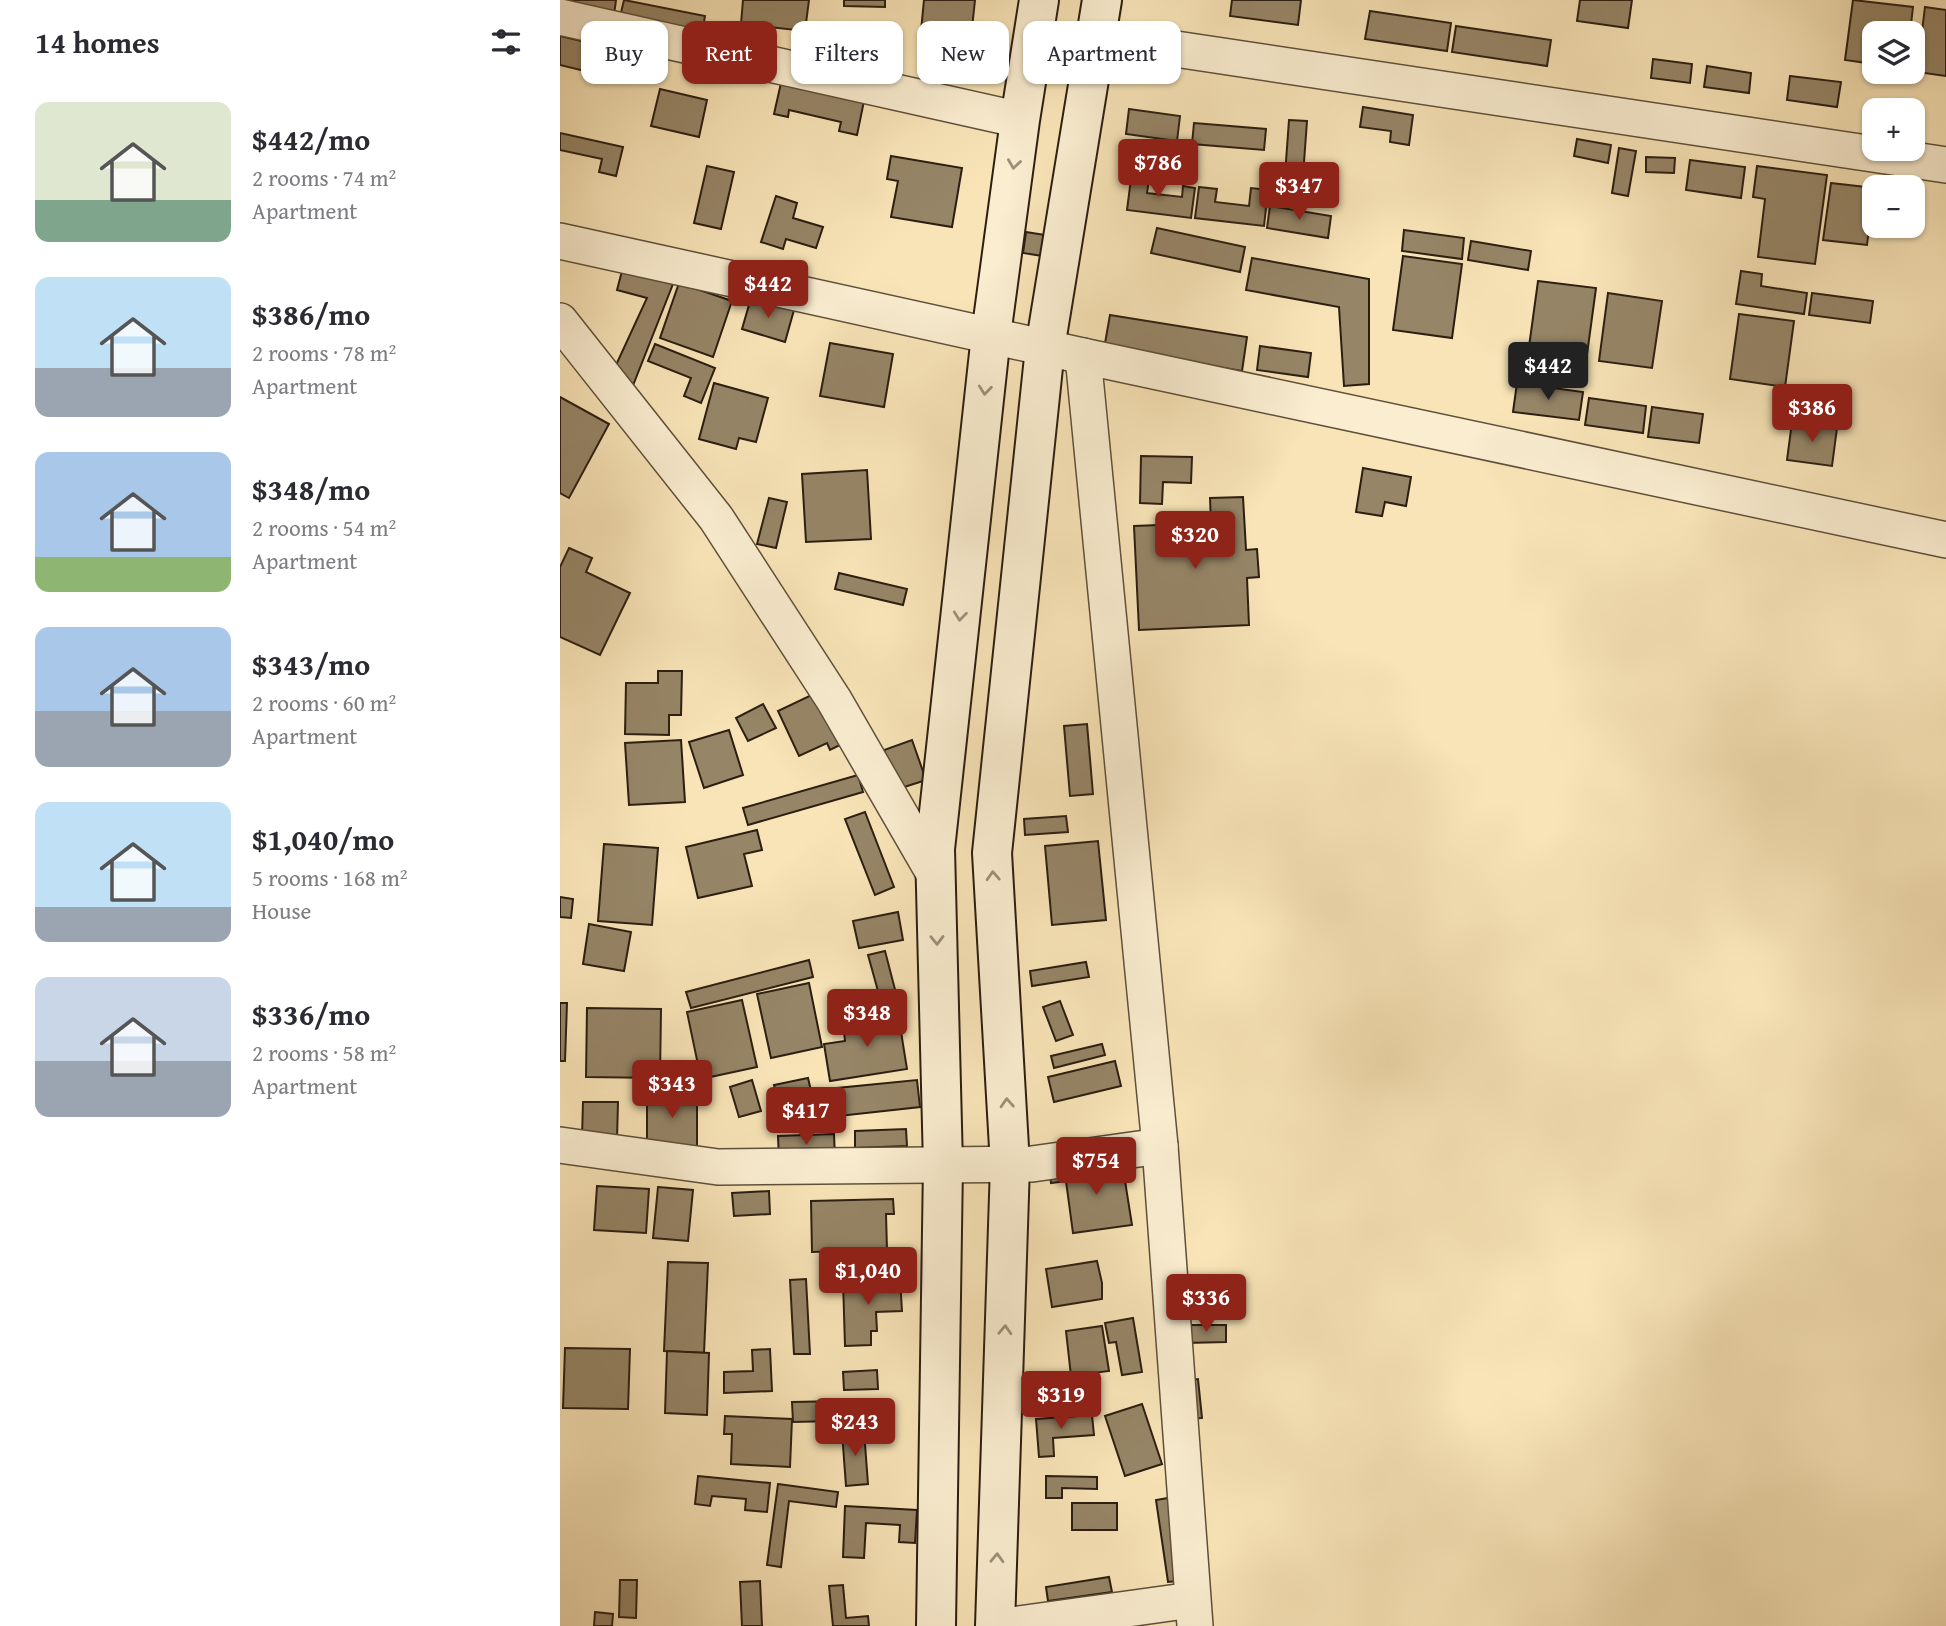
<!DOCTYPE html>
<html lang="en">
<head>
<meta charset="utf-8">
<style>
  :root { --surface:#fff; --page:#f2f2f3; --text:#2b2b33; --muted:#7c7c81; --accent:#8f2418 }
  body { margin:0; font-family:"Gentium Book Plus",serif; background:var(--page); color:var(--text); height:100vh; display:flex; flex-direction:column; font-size:26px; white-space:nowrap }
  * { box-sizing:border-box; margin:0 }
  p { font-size:23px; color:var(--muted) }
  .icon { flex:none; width:38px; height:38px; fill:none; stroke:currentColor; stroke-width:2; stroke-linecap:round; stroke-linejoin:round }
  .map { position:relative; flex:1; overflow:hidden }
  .sheet { display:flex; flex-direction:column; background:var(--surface); width:560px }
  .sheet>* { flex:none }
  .guide { position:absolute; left:21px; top:21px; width:665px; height:63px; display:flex; gap:14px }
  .fabs { position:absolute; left:1302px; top:21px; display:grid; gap:14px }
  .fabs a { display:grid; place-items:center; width:63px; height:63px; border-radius:14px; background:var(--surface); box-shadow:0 2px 5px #0004; font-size:35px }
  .price { position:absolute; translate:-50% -60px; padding:0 16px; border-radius:7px; background:var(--accent); color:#fff; font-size:23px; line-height:46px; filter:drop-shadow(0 2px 4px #0008) }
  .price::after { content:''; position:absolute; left:50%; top:42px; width:21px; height:16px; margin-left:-10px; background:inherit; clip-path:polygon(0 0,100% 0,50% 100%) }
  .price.current { background:#222; color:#fff }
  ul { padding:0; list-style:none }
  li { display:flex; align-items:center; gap:21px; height:175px; padding:0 35px }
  li span { display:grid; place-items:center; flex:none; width:196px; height:140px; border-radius:14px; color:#555 }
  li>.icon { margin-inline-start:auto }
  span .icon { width:84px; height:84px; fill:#fffc; stroke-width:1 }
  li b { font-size:30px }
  h2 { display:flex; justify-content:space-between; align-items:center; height:84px; padding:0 35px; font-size:30px }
  .chip { padding:0 24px; border-radius:14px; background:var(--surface); box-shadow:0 2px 5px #0004; font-size:24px; line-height:63px }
  .chip.current { background:var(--accent); color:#fff }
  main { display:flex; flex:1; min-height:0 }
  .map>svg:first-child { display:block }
  .building { fill:#968567; stroke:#2c1e11; stroke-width:2 }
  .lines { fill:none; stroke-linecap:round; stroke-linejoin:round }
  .street-casing { stroke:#5f503a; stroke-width:38 }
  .secondary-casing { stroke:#2c1e11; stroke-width:42 }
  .street { stroke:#faedd0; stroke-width:35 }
  .secondary { stroke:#faedd0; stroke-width:38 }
  .oneway { stroke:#9d907a }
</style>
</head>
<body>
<main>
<section class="sheet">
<h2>14 homes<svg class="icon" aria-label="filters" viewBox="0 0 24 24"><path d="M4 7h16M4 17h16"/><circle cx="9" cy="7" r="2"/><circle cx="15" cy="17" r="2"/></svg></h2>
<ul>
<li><span style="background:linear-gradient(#dfe7d0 70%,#7fa58c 0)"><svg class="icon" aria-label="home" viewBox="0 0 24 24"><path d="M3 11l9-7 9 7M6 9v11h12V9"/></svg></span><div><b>$442/mo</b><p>2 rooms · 74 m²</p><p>Apartment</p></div></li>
<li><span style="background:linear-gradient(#bfe0f5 65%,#9aa5b1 0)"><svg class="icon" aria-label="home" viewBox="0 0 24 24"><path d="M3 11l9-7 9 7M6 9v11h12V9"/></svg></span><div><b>$386/mo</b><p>2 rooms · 78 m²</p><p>Apartment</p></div></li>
<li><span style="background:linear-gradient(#a9c7e8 75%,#8fb573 0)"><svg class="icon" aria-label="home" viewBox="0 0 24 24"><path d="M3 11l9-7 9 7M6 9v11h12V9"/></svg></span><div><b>$348/mo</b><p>2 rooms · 54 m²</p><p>Apartment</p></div></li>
<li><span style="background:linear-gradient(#a9c7e8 60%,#9aa5b1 0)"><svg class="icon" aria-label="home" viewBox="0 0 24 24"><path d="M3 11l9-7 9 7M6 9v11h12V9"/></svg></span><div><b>$343/mo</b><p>2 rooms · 60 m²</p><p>Apartment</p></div></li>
<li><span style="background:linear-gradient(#bfe0f5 75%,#9aa5b1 0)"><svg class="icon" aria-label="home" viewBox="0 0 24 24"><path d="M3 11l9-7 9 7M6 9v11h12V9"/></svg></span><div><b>$1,040/mo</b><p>5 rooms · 168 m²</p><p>House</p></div></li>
<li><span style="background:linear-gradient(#c9d6e8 60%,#9aa5b1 0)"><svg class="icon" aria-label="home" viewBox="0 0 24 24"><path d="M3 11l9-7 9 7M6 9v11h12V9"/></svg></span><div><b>$336/mo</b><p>2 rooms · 58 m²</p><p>Apartment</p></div></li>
</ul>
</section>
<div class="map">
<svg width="1386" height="1626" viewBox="0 0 1386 1626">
  <rect width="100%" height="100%" fill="#f8e4b7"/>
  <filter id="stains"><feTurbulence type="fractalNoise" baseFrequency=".00286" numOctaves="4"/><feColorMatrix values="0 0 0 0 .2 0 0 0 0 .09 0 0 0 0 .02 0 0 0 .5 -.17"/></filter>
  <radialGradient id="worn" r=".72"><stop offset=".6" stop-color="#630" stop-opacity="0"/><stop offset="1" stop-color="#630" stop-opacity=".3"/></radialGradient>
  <!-- building -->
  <g class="building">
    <polygon points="0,0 56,0 54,15 0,8"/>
    <polygon points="64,0 145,16 141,39 59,21"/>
    <polygon points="183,0 249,0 245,31 181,24"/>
    <polygon points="284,0 325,0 325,7 284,6"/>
    <polygon points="364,0 415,0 410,47 360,41"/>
    <polygon points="672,0 741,0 738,25 670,16"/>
    <polygon points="1020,0 1072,0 1068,28 1017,21"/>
    <polygon points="1293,0 1353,7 1350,33 1314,33 1314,64 1285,60"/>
    <polygon points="1365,7 1386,10 1386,76 1357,72"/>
    <polygon points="810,11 891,23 887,51 805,39"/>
    <polygon points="896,26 991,40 987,66 892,52"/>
    <polygon points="0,36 72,53 66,81 0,65"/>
    <polygon points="256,41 304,51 301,68 252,59"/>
    <polygon points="1093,59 1132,64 1130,83 1091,78"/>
    <polygon points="1147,66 1191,73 1189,93 1144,87"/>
    <polygon points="1230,76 1281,82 1277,107 1227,100"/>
    <polygon points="221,83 304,101 297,135 279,131 281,122 229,110 228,117 214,114"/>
    <polygon points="100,89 147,100 139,137 91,126"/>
    <polygon points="803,107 853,115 849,145 830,142 831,131 800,127"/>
    <polygon points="569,109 620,116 617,141 566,134"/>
    <polygon points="729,120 747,121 743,176 725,175"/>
    <polygon points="634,123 706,129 704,150 632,144"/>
    <polygon points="0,133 63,147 56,176 39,172 42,159 0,150"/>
    <polygon points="1017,139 1051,145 1048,163 1014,156"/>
    <polygon points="1059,148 1076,151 1068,196 1052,193"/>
    <polygon points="331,156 402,168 392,227 331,217 338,181 327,179"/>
    <polygon points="1086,157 1115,158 1114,173 1086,172"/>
    <polygon points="1130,160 1185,167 1181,198 1126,190"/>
    <polygon points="147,166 174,172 161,229 134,223"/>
    <polygon points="1197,166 1267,175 1255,264 1198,257 1205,199 1193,197"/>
    <polygon points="572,171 590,173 587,193 622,197 623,186 635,188 631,218 567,210"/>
    <polygon points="1271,183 1314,188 1307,245 1263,240"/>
    <polygon points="639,187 657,189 655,202 689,206 691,188 708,190 704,226 635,218"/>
    <polygon points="216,196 237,203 233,218 263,227 256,248 226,239 223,249 201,242"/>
    <polygon points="710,206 771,216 768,238 707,228"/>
    <polygon points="597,228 685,247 680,272 591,253"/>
    <polygon points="844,230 904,238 902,259 842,251"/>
    <polygon points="466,232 498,237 496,258 463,253"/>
    <polygon points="911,241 971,251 968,270 908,260"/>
    <polygon points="843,256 902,264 892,338 833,330"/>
    <polygon points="692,258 809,279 809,384 784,386 779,307 686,290"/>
    <polygon points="62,271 113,284 72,388 50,378 87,298 57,290"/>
    <polygon points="1181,271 1202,274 1201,286 1247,293 1244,314 1176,304"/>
    <polygon points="978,281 1036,288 1026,362 968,354"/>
    <polygon points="119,283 172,301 153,357 100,338"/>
    <polygon points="1048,293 1102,301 1092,368 1039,361"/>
    <polygon points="1252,293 1313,301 1310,323 1249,315"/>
    <polygon points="191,298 234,310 225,342 182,329"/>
    <polygon points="1179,314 1234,321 1225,387 1170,379"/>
    <polygon points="550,315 687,337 682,371 544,349"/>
    <polygon points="270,343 333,354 324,407 260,396"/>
    <polygon points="95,344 155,368 141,403 124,396 131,378 88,361"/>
    <polygon points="700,346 751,353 748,377 697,370"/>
    <polygon points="154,383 208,398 196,442 179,438 176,449 139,439"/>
    <polygon points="957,383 1023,392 1019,420 953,412"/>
    <polygon points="0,397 49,424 9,498 0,493"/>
    <polygon points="1029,398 1086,406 1083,433 1025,425"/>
    <polygon points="1092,407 1143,414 1139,443 1088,437"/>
    <polygon points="1232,422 1277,428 1272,466 1227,460"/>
    <polygon points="581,456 632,457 631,483 603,482 602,504 580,503"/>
    <polygon points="803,468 851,477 846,506 825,502 822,516 796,512"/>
    <polygon points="307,470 311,539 246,542 242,474"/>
    <polygon points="683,497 686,550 697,549 699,577 687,578 689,625 579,630 574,526 651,523 650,498"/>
    <polygon points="209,498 227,502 216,548 197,544"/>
    <polygon points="9,548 32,558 26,572 70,593 40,655 0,637 0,567"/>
    <polygon points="279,573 347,589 343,605 275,589"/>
    <polygon points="98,671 122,671 121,715 109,715 109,735 65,734 66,683 98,683"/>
    <polygon points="262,690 286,742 270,750 267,743 239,756 218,711"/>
    <polygon points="203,704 216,728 188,741 176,718"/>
    <polygon points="527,724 533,794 510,796 504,726"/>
    <polygon points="169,730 183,775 144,788 129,742"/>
    <polygon points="121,740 125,802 69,805 65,743"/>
    <polygon points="352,740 366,780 338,789 324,750"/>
    <polygon points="298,775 303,792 188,825 183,808"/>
    <polygon points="305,812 334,887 315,895 285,819"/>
    <polygon points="506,816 508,832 465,835 464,819"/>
    <polygon points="197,830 202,850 184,854 192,886 138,898 126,847"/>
    <polygon points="538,841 546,920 492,925 485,846"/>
    <polygon points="44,844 98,848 92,925 38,921"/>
    <polygon points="0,897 13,899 11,918 0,917"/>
    <polygon points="338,912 343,940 299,948 293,921"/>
    <polygon points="29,924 71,932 64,971 23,964"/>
    <polygon points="325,951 338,1001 301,1010 298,996 318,991 308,955"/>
    <polygon points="249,960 253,977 131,1008 126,992"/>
    <polygon points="526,962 529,977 472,986 470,971"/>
    <polygon points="249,983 262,1047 211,1058 197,994"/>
    <polygon points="182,1000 197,1067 141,1079 127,1012"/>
    <polygon points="500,1001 513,1035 496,1041 483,1007"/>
    <polygon points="0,1003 7,1003 5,1061 0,1061"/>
    <polygon points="27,1008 101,1009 100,1078 26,1077"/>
    <polygon points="338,1013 347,1069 270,1081 264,1044 285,1041 283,1022"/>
    <polygon points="542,1044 545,1055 494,1068 491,1056"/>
    <polygon points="555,1061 561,1086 494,1102 488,1077"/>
    <polygon points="248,1078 252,1095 218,1102 214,1085"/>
    <polygon points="192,1080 201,1111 179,1117 170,1087"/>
    <polygon points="357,1080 360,1107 270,1117 267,1089"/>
    <rect x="87" y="1095" width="50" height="51"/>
    <polygon points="23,1102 58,1102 57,1139 22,1138"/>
    <polygon points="346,1129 347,1146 295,1148 295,1131"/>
    <polygon points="274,1134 275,1158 219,1160 218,1136"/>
    <polygon points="562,1162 572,1225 513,1233 506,1181 491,1183 490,1172"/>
    <polygon points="37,1186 89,1189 86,1233 34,1230"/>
    <polygon points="98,1187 133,1190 128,1241 93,1238"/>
    <polygon points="209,1191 210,1214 174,1216 172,1193"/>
    <polygon points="333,1199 334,1214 326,1214 327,1250 252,1252 251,1201"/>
    <polygon points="537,1261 542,1283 542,1299 492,1307 486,1269"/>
    <polygon points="108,1262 148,1263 144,1353 104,1351"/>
    <polygon points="246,1279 250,1354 234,1354 230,1280"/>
    <polygon points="340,1279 342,1311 316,1312 317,1331 311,1331 311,1345 285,1346 283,1281"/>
    <polygon points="573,1318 582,1372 562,1375 556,1342 549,1343 545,1323"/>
    <polygon points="626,1325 666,1325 666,1342 626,1343"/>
    <polygon points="542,1326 549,1371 511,1376 506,1331"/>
    <polygon points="5,1348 70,1349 68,1409 3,1408"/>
    <polygon points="210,1349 212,1391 164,1393 164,1372 193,1371 192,1350"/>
    <polygon points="107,1351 149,1353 147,1415 105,1413"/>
    <polygon points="317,1370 318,1389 284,1390 283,1372"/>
    <polygon points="638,1379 642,1418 626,1420 621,1381"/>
    <polygon points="331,1400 332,1431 319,1431 318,1420 233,1422 232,1402"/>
    <polygon points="582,1404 602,1464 565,1476 545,1416"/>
    <polygon points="532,1415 534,1435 493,1438 494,1456 479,1457 476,1419"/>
    <polygon points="165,1416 232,1419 230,1467 171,1464 172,1434 164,1434"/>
    <polygon points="304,1431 308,1484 286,1486 282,1432"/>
    <polygon points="138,1476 210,1483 207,1512 185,1510 186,1499 152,1496 150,1506 135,1504"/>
    <polygon points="486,1476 537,1477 537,1489 502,1488 502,1498 486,1498"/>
    <polygon points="218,1484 278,1492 276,1507 229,1501 221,1567 207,1565"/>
    <polygon points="614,1497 627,1580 608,1582 596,1500"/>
    <rect x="512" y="1503" width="45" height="27"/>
    <polygon points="285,1506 357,1510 355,1543 339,1542 340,1525 306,1523 304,1558 283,1557"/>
    <polygon points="549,1577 552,1592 488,1601 486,1587"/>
    <polygon points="60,1580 77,1580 76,1618 59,1617"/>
    <polygon points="200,1581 202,1626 182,1626 180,1582"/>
    <polygon points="283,1585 286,1618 308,1616 309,1626 273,1626 269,1586"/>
    <polygon points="35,1612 53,1614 52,1626 34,1626"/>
  </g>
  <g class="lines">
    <!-- street casing -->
    <g class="street-casing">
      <g id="street">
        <polyline points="0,17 460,120"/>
        <polyline points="536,37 1386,165"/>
        <polyline points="0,241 523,356 1386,540"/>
        <polyline points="0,321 156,518 274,700 375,875"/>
        <polyline points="523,356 600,1146 635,1626"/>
        <polyline points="0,1145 158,1167 472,1164 600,1146"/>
        <polyline points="444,1626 632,1600"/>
      </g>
    </g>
    <!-- secondary casing -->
    <g class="secondary-casing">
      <g id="secondary">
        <polyline points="376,1626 383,1165 375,849 431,335 460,120 479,0"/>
        <polyline points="435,1626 450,1165 432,853 485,348 542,0"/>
      </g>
    </g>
    <!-- street -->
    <use href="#street" class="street"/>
    <!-- secondary -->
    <use href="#secondary" class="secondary"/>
  </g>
  <!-- one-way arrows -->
  <defs><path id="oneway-chevron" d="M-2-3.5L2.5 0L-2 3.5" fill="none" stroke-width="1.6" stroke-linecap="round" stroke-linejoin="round" transform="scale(1.75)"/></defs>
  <g class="oneway">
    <use href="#oneway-chevron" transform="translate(454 164) rotate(98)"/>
    <use href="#oneway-chevron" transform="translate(425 390) rotate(96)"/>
    <use href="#oneway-chevron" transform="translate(400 616) rotate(96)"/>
    <use href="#oneway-chevron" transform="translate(433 876) rotate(-93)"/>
    <use href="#oneway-chevron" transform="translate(377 940) rotate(89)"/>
    <use href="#oneway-chevron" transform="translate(447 1103) rotate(-93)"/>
    <use href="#oneway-chevron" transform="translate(445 1330) rotate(-88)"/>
    <use href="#oneway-chevron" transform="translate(437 1558) rotate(-88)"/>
  </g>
  <rect width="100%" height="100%" filter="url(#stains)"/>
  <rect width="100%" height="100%" fill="url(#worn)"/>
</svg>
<div class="fabs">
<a><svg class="icon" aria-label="layers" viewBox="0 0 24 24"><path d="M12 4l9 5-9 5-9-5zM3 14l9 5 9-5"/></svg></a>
<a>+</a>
<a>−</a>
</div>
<b class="price" style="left:598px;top:199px">$786</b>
<b class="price" style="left:739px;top:222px">$347</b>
<b class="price" style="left:208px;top:320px">$442</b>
<b class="price current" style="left:988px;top:402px">$442</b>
<b class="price" style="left:1252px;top:444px">$386</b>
<b class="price" style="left:635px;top:571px">$320</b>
<b class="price" style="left:307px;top:1049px">$348</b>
<b class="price" style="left:112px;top:1120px">$343</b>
<b class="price" style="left:246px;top:1147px">$417</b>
<b class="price" style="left:536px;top:1197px">$754</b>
<b class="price" style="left:308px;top:1307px">$1,040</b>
<b class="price" style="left:646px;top:1334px">$336</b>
<b class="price" style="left:501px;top:1431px">$319</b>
<b class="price" style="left:295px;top:1458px">$243</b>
<div class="guide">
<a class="chip">Buy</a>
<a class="chip current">Rent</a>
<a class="chip">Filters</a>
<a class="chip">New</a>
<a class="chip">Apartment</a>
</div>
</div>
</main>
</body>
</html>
